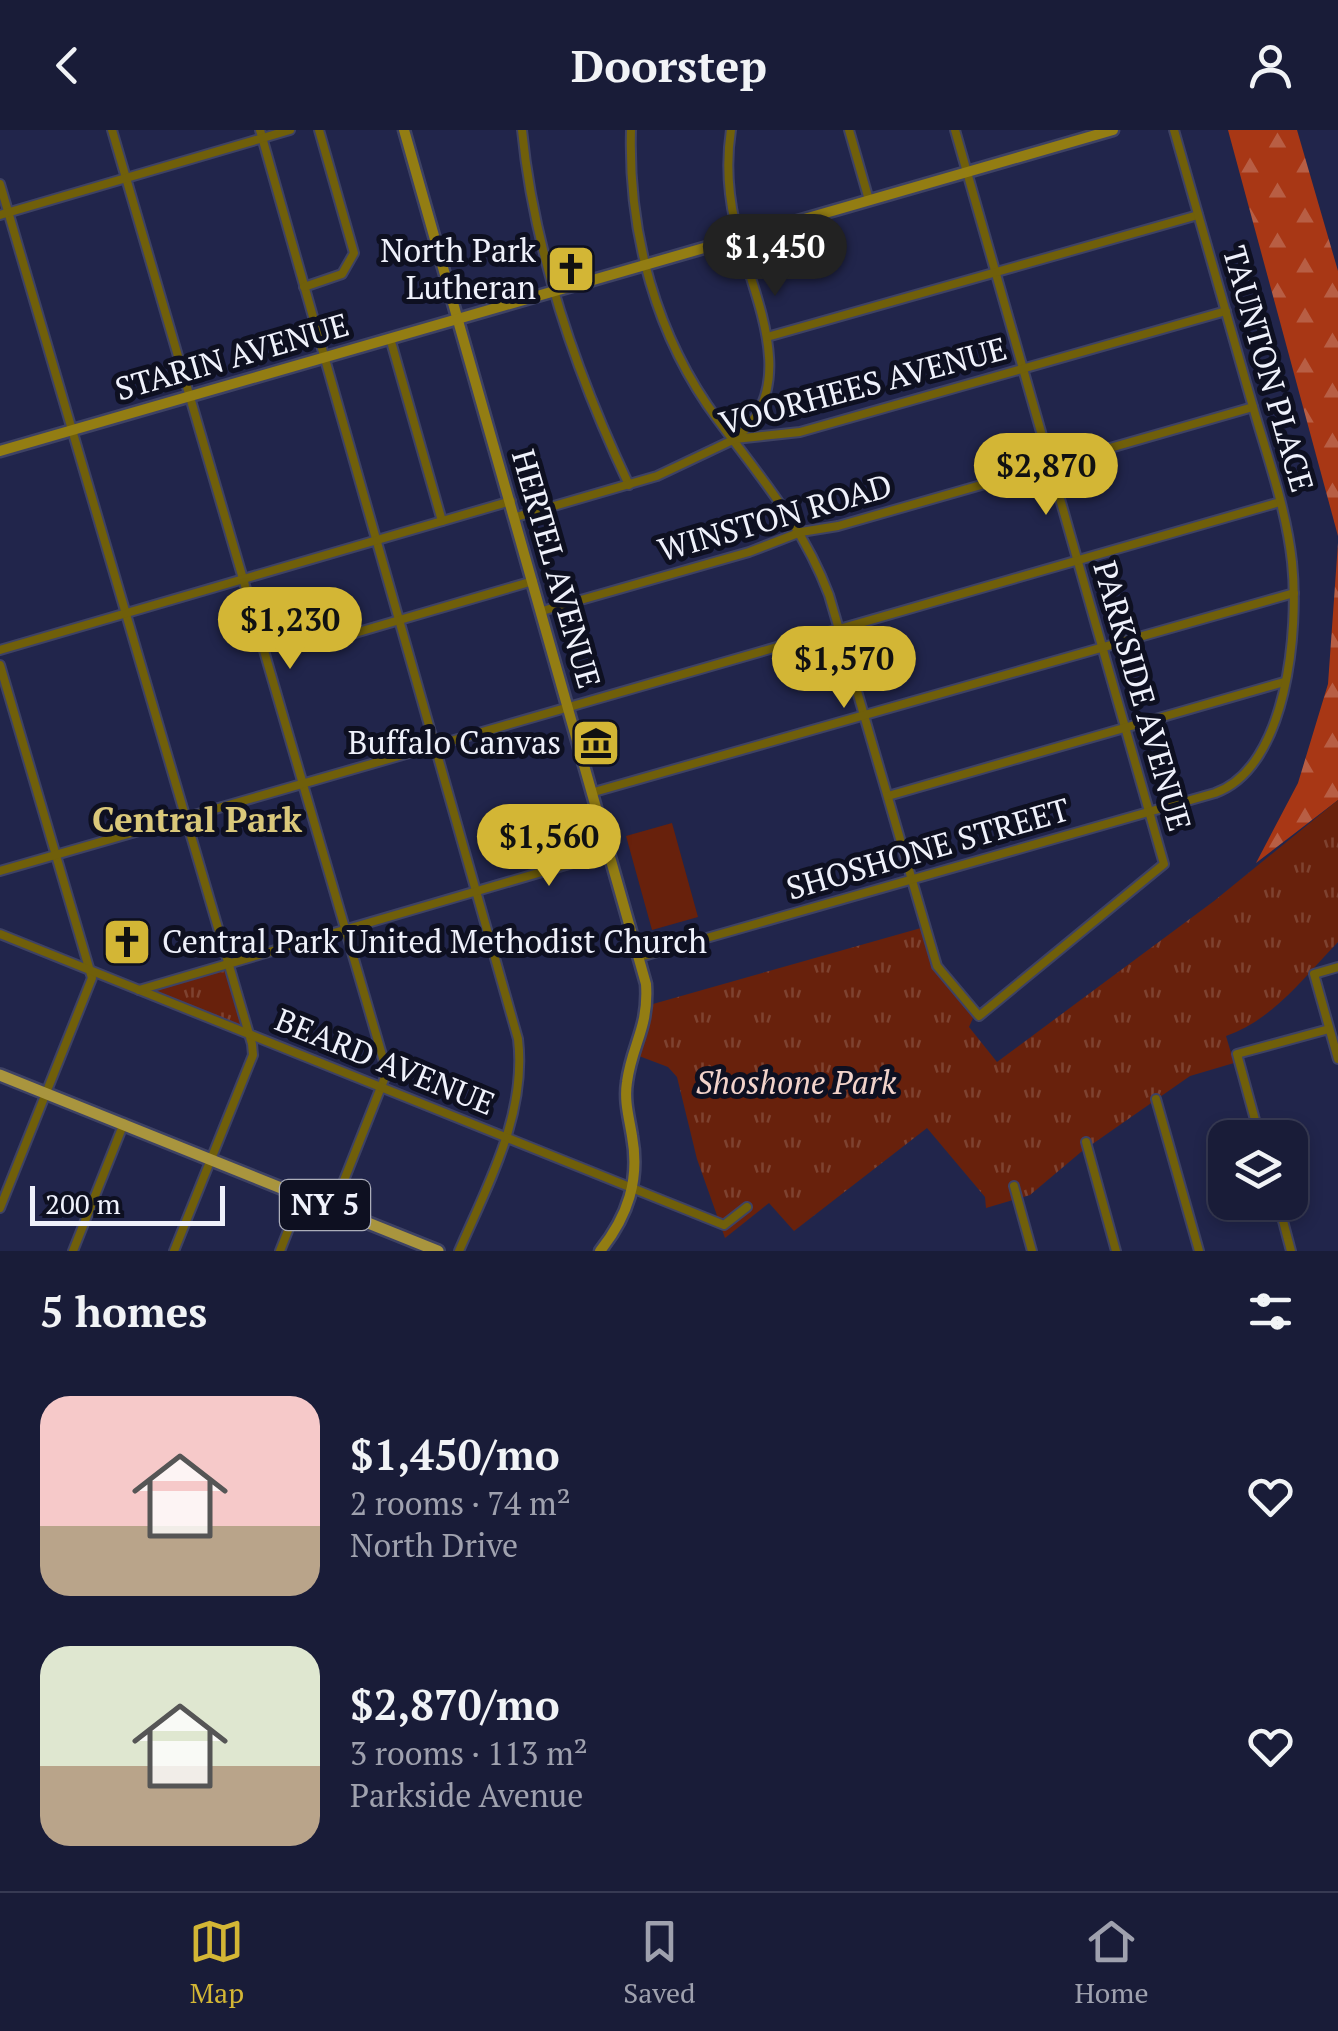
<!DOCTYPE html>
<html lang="en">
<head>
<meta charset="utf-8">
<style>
  :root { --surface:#191c38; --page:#222540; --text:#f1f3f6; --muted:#9fa1ae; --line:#373a53; --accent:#d3b635 }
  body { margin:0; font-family:"PT Serif",serif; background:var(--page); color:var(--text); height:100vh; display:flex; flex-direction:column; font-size:38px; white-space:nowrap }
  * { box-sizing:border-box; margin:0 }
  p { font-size:32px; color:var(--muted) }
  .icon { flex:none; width:55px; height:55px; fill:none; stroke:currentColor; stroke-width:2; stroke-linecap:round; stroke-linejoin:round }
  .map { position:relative; height:1121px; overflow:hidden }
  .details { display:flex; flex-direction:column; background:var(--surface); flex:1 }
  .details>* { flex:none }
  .buttons { position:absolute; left:1208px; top:990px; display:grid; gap:20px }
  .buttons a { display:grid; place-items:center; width:100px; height:100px; border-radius:20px; background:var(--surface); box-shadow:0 5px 15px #0003,0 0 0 2px var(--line); font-size:50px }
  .scale { position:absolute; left:30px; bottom:25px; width:195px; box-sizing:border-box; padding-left:10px; border:5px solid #eff1fb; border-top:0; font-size:28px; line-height:35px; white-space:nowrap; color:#eff1fb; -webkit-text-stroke:8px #0e1021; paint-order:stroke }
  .price { position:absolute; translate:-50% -85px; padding:0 22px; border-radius:35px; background:var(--accent); color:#111; font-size:32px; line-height:65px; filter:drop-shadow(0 2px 5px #0008) }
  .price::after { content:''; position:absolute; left:50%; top:60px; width:30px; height:22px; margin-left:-15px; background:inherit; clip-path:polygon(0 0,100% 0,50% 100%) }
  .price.selected { background:#222; color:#fff }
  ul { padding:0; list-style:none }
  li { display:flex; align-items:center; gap:30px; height:250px; padding:0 40px }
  li span { display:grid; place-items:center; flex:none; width:280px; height:200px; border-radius:30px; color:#555 }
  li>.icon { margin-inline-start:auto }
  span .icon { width:120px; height:120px; fill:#fffc; stroke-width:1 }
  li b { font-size:42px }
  h2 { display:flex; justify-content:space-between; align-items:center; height:120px; padding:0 40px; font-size:42px }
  header { display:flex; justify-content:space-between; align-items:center; height:130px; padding:0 40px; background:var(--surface); font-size:45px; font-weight:700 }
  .menu { display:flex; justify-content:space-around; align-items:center; height:140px; border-top:2px solid var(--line); background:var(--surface); font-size:28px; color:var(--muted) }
  .menu a { display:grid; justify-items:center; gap:5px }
  .menu .selected { color:var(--accent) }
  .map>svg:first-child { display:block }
  .green { fill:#68210c }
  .forest { fill:url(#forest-firs) }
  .park { fill:url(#park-tufts) }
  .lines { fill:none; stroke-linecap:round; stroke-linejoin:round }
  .street-casing { stroke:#3e4264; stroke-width:12 }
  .secondary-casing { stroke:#3e4264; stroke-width:15 }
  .primary-casing { stroke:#3e4264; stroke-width:16 }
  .street { stroke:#705f0a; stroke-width:8 }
  .secondary { stroke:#937d13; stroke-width:10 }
  .primary { stroke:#a9953e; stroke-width:11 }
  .labels { text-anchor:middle; stroke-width:10; stroke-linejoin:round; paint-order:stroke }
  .shield { fill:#0e1021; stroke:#acaeba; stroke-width:2.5 }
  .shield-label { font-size:30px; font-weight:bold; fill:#eff1fb }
  .poi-label { font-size:32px; fill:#eff1fb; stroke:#0e1021; text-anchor:end }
  .street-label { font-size:32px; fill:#eff1fb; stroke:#0e1021 }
  .park-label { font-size:32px; font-style:italic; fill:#f2d3ca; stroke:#0e1021 }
  .neighbourhood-label { font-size:35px; font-weight:bold; fill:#dac87a; stroke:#0e1021 }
</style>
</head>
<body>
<header><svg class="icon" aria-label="back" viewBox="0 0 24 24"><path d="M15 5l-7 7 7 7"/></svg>Doorstep<svg class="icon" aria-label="person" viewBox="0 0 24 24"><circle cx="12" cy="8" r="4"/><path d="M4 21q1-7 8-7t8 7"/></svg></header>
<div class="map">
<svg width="1338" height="1121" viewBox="0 0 1338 1121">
  <defs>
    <pattern id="forest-firs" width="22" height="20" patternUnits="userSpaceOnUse" patternTransform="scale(2.5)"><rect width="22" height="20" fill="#a83715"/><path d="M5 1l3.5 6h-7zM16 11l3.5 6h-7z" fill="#b85e44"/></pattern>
    <pattern id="park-tufts" width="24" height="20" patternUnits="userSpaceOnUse" patternTransform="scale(2.5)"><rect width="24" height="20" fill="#68210c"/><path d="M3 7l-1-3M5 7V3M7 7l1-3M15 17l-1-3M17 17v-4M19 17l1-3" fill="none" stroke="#7e4230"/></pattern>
  </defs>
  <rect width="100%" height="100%" fill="#21254b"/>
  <!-- green -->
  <polygon class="green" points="672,693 698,787 652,800 626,706"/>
  <!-- forest -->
  <g class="forest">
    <polygon points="1228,0 1297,0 1338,141 1338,406"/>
    <polygon points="1338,413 1338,670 1256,733 1298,653 1328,554"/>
  </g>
  <!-- park -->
  <g class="park">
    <path d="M1338,670V812C1303,848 1274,889 1226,906L1234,933L1190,946L1081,1022L1030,1065L986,1078L985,1067L927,998L794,1101L769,1073L725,1108L697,1029L677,947L668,937L639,926L653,874L921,798L933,839L973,888L969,897L997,932L1214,771Z"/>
    <polygon points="225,838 243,897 151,860"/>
  </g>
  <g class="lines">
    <!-- street casing -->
    <g class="street-casing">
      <g id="street">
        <polyline points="112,0 387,942 333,1078"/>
        <path d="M260,0L518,909C527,984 488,1054 459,1121"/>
        <path d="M522,0C534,122 577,245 629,355"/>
        <path d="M631,0C628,103 656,207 718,290C761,348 803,396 829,465L937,836L979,886L1164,734L955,0"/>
        <path d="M731,0C726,32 728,62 735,93C749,158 803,253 738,306"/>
        <polyline points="849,0 869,70"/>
        <polyline points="0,54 252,914 253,925 174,1121"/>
        <polyline points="0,85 290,0"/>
        <polyline points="304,157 342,144 354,123 319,0"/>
        <polyline points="767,207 1198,85"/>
        <polyline points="390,208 442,391"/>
        <polyline points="516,387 657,346 735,309 800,302 1226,181"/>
        <polyline points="542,481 749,422 801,402 838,396 1253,277"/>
        <polyline points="331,510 533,451"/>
        <polyline points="0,520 511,371"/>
        <polyline points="0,535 92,848 0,1078"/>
        <polyline points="594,662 1294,463"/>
        <polyline points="888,666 1284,552"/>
        <polyline points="0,741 1280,372"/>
        <polyline points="0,804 724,1095 747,1077"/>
        <path d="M640,827L1215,663C1288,637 1299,498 1292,432C1286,377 1266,323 1251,270C1225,180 1200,90 1174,0"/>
        <polyline points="1338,837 1314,844 1338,929"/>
        <polyline points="139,860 610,722"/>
        <polyline points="1156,969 1199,1121"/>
        <polyline points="1260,1008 1237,924 1329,899"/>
        <polyline points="1086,1012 1116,1121"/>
        <polyline points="1014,1056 1032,1121"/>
        <polyline points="1278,1072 1291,1121"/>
        <polyline points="73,1121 124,993"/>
        <polyline points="280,1121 302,1065"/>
      </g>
    </g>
    <!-- secondary casing -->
    <g class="secondary-casing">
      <g id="secondary">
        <path d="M404,0L646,854C649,898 632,914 627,952C624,971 629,987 632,1006C640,1050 628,1086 600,1121"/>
        <polyline points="0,321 1113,0"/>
      </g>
    </g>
    <!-- primary casing -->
    <g class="primary-casing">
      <polyline id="primary" points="0,945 438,1121"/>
    </g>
    <!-- street -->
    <use href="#street" class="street"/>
    <!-- secondary -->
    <use href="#secondary" class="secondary"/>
    <!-- primary -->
    <use href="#primary" class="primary"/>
  </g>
  <!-- icons -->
  <defs>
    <g id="church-square" transform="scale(2.5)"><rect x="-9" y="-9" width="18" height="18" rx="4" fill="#d3b635" stroke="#0e1021"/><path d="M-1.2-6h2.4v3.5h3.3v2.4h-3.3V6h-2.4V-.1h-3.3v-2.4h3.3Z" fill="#111"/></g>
    <g id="museum-square" transform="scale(2.5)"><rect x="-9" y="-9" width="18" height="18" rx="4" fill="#d3b635" stroke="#0e1021"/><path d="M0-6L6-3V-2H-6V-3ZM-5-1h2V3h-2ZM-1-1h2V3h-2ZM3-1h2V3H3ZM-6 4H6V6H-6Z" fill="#111"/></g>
  </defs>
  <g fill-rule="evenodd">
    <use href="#church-square" x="571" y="139"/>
    <use href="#museum-square" x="596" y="613"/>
    <use href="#church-square" x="127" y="812"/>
  </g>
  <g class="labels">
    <!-- shield labels -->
    <rect class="shield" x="280" y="1050" width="90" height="50" rx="8"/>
    <g class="shield-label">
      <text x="325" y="1085">NY 5</text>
    </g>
    <!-- poi labels -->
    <g class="poi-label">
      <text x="536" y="132">North Park<tspan x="536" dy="37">Lutheran</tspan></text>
      <text x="561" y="624">Buffalo Canvas</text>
      <text x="162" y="823" text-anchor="start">Central Park United Methodist Church</text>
    </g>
    <!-- street labels -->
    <g class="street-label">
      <text transform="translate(232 227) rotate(-16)" y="11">STARIN AVENUE</text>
      <text transform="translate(1268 239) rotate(74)" y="11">TAUNTON PLACE</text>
      <text transform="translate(863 256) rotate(-15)" y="11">VOORHEES AVENUE</text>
      <text transform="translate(775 388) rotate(-16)" y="11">WINSTON ROAD</text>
      <text transform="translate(556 439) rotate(74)" y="11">HERTEL AVENUE</text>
      <text transform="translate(1142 566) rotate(74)" y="11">PARKSIDE AVENUE</text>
      <text transform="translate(928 719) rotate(-16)" y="11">SHOSHONE STREET</text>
      <text transform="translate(385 932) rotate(22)" y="11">BEARD AVENUE</text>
    </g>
    <!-- park labels -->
    <g class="park-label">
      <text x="796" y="964">Shoshone Park</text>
    </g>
    <!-- neighbourhood labels -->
    <g class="neighbourhood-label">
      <text x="197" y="702">Central Park</text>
    </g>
  </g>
</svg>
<div class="buttons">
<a><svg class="icon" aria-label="layers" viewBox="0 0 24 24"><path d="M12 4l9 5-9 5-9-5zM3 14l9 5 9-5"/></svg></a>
</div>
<div class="scale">200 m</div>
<b class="price selected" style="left:775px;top:169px">$1,450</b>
<b class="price" style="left:1046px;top:388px">$2,870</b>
<b class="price" style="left:290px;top:542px">$1,230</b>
<b class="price" style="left:844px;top:581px">$1,570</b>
<b class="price" style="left:549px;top:759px">$1,560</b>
</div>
<section class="details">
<h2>5 homes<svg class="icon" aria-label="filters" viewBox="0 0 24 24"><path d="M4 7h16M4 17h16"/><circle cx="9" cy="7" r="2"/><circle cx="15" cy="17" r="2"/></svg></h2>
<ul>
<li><span style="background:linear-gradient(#f6c9c9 65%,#b9a48a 0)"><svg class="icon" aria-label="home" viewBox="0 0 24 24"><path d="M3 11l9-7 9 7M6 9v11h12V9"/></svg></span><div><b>$1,450/mo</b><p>2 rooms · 74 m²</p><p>North Drive</p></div><svg class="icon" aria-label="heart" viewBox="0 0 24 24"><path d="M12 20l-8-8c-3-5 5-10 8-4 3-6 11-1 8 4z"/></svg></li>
<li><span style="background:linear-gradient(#dfe7d0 60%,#b9a48a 0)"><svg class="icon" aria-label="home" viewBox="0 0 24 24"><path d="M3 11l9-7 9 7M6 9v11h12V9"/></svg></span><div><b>$2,870/mo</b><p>3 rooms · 113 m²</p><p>Parkside Avenue</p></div><svg class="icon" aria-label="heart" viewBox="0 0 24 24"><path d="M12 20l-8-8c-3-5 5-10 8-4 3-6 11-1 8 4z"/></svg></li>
</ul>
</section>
<nav class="menu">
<a class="selected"><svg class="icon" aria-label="map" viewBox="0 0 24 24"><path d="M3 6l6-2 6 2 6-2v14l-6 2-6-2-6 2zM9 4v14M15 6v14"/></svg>Map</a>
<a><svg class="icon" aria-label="saved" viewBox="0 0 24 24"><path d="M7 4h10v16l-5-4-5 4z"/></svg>Saved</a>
<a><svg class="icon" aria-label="home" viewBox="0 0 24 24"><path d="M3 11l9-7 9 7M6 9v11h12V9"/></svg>Home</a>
</nav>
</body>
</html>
